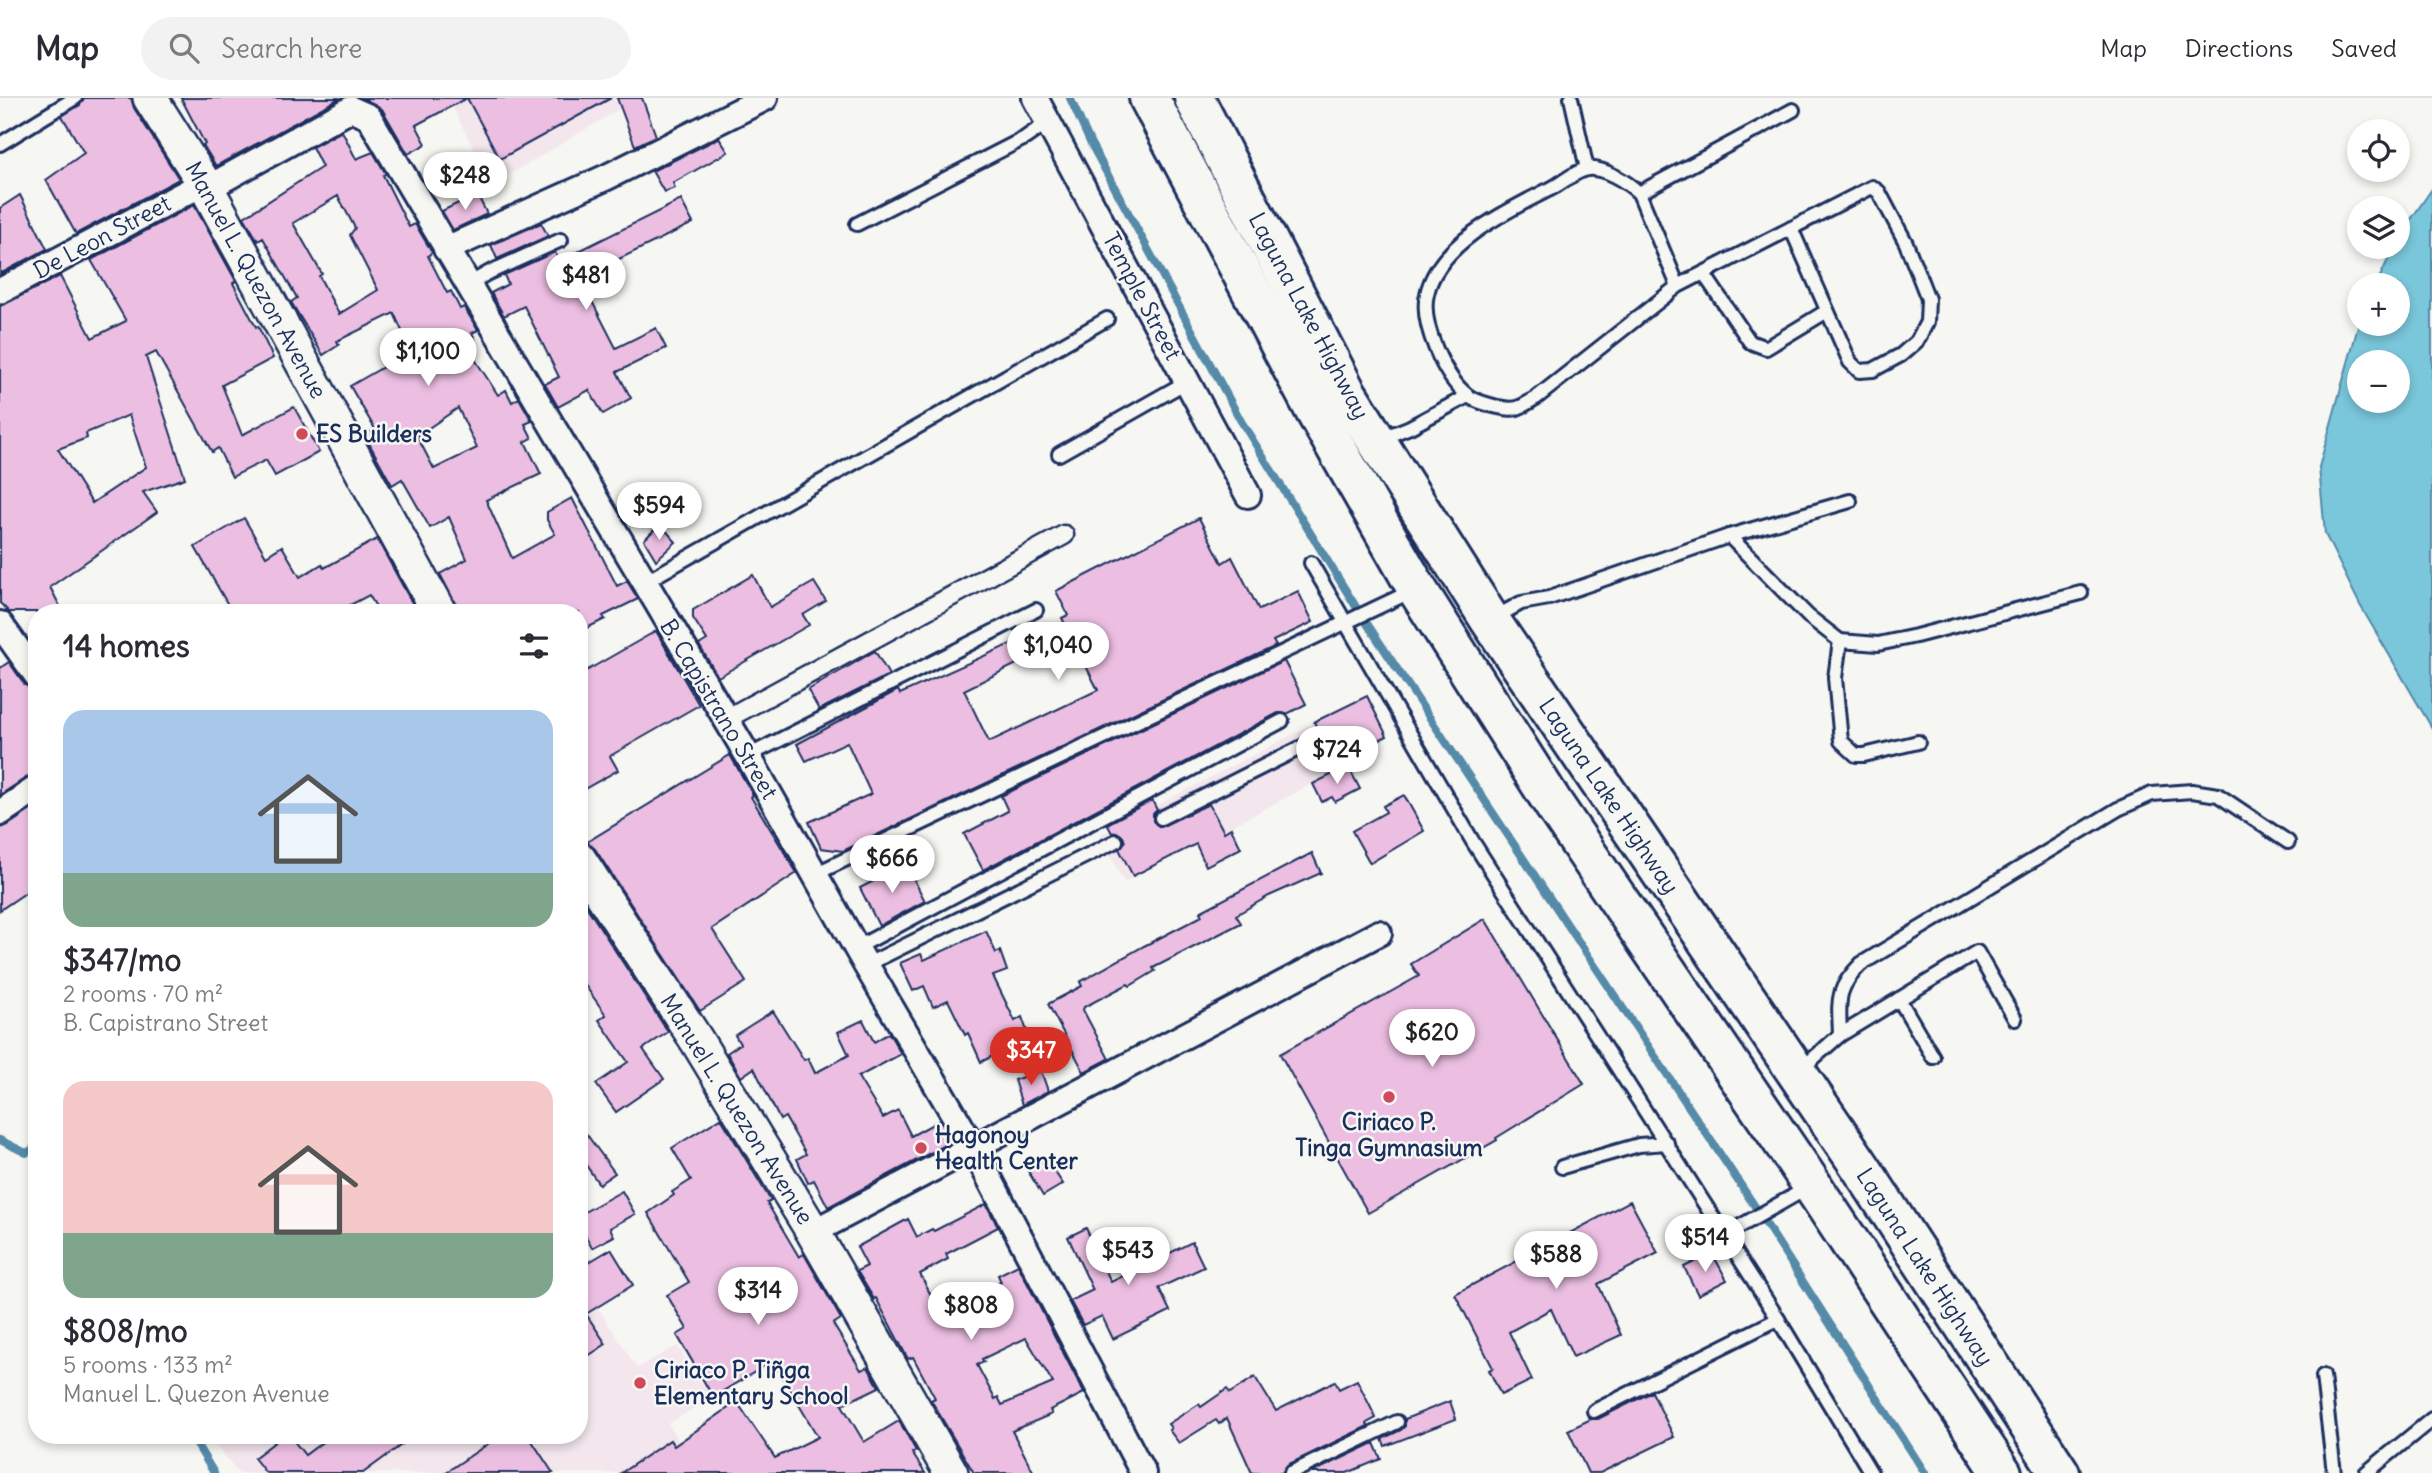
<!DOCTYPE html>
<html lang="en">
<head>
<meta charset="utf-8">
<style>
  :root { --surface:#fff; --page:#f2f2f3; --text:#2b2b33; --muted:#7c7c81; --line:#e1e1e2; --accent:#d93025 }
  body { margin:0; font-family:Delius,sans-serif; background:var(--page); color:var(--text); height:100vh; display:flex; flex-direction:column; font-size:26px; white-space:nowrap }
  * { box-sizing:border-box; margin:0 }
  p { font-size:23px; color:var(--muted) }
  .icon { flex:none; width:38px; height:38px; fill:none; stroke:currentColor; stroke-width:2; stroke-linecap:round; stroke-linejoin:round }
  .map { position:relative; flex:1; overflow:hidden }
  .drawer { position:absolute; left:28px; top:506px; width:560px; height:840px; display:flex; flex-direction:column; background:var(--surface); border-radius:28px; box-shadow:0 4px 10px #0003 }
  .drawer>* { flex:none }
  .buttons { position:absolute; left:2347px; top:21px; display:grid; gap:14px }
  .buttons a { display:grid; place-items:center; width:63px; height:63px; border-radius:50%; background:var(--surface); box-shadow:0 4px 10px #0003; font-size:35px }
  .price { position:absolute; translate:-50% -60px; padding:0 16px; border-radius:24px; background:#fff; color:#222; font-size:23px; line-height:46px; filter:drop-shadow(0 2px 4px #0008) }
  .price::after { content:''; position:absolute; left:50%; top:42px; width:21px; height:16px; margin-left:-10px; background:inherit; clip-path:polygon(0 0,100% 0,50% 100%) }
  .price.active { background:var(--accent); color:#fff }
  ul { padding:0; list-style:none }
  li { display:grid; align-content:center; gap:14px; height:371px; padding:0 35px }
  li span { display:grid; place-items:center; height:217px; border-radius:21px; color:#555 }
  li>.icon { margin-inline-start:auto }
  span .icon { width:126px; height:126px; fill:#fffc; stroke-width:1 }
  li b { font-size:30px }
  h2 { display:flex; justify-content:space-between; align-items:center; height:84px; padding:0 35px; font-size:30px }
  header { display:flex; align-items:center; gap:42px; box-sizing:border-box; height:98px; padding:0 35px; background:var(--surface); border-bottom:2px solid var(--line) }
  header strong { font-size:33px }
  nav { display:flex; gap:38px; margin-inline-start:auto; font-size:24px }
  .search { width:490px; height:63px; background:var(--page); display:flex; align-items:center; gap:18px; box-sizing:border-box; padding:0 24px; border-radius:38px; color:var(--muted); font-size:26px }
  .map>svg:first-child { display:block }
  .built { fill:#f3e6ed }
  .water { fill:#7ac6da; stroke:#548aa8; stroke-width:2; fill-rule:evenodd }
  .lines { fill:none; stroke-linecap:round; stroke-linejoin:round }
  .stream { stroke:#548aa8; stroke-width:8 }
  .building { fill:#ecbfe2; stroke:#1b2f5e; stroke-width:2; fill-rule:evenodd }
  .service-casing { stroke:#1b2f5e; stroke-width:18 }
  .pedestrian-casing { stroke:#1b2f5e; stroke-width:23 }
  .minor-casing { stroke:#1b2f5e; stroke-width:30 }
  .secondary-casing { stroke:#1b2f5e; stroke-width:38 }
  .primary-casing { stroke:#1b2f5e; stroke-width:44 }
  .service { stroke:#f6f6f2; stroke-width:12 }
  .pedestrian { stroke:#f6f6f2; stroke-width:18 }
  .minor { stroke:#f6f6f2; stroke-width:24 }
  .secondary { stroke:#f6f6f2; stroke-width:33 }
  .primary { stroke:#f6f6f2; stroke-width:38 }
  .poi-dot { fill:#d1495b; stroke:#f6f6f2; stroke-width:2.5 }
  .labels { text-anchor:middle; stroke-width:5; stroke-linejoin:round; paint-order:stroke }
  .street-label { font-size:23px; fill:#1b2f5e; stroke:#f6f6f2 }
  .poi-label { font-size:23px; font-weight:bold; fill:#1b2f5e; stroke:#f6f6f2; text-anchor:start }
</style>
</head>
<body>
<header>
<strong>Map</strong>
<div class="search"><svg class="icon" aria-label="search" viewBox="0 0 24 24"><circle cx="10" cy="10" r="6"/><path d="M15 15l6 6"/></svg>Search here</div>
<nav><a>Map</a><a>Directions</a><a>Saved</a></nav>
</header>
<div class="map">
<svg width="2432" height="1375" viewBox="0 0 2432 1375">
  <rect width="100%" height="100%" fill="#f6f6f2"/>
  <filter id="ink" filterUnits="userSpaceOnUse"><feTurbulence type="fractalNoise" baseFrequency=".0143" numOctaves="2"/><feDisplacementMap in="SourceGraphic" scale="14" xChannelSelector="R" yChannelSelector="G"/><feConvolveMatrix kernelMatrix="1 2 1 2 8 2 1 2 1" color-interpolation-filters="sRGB"/></filter>
  <g filter="url(#ink)">
    <!-- built -->
    <g class="built">
      <polygon points="448,0 638,0 492,87"/>
      <polygon points="1338,613 1362,660 1124,784 1100,737"/>
      <polygon points="579,1181 637,1270 677,1248 711,1299 668,1326 699,1375 239,1375 207,1337 579,1337"/>
    </g>
    <!-- water -->
    <path class="water" d="M2432,91V630L2360,507L2325,436L2319,369L2359,225L2398,226V187H2376L2394,149H2398V140ZM2359,264H2398V303H2359Z"/>
    <g class="lines">
      <!-- stream -->
      <g class="stream">
        <polyline points="1070,0 1090,44 1241,323 1358,512 1754,1107 1925,1375"/>
        <polyline points="0,1042 26,1055 37,1049"/>
        <polyline points="191,1337 214,1375"/>
      </g>
    </g>
    <!-- building -->
    <g class="building">
      <polygon points="84,0 131,0 134,10 179,81 76,136 46,82 84,55 62,18 80,7"/>
      <polygon points="181,0 340,0 216,68 203,47 205,46"/>
      <polygon points="363,0 467,0 416,27 426,46 408,56 382,11"/>
      <polygon points="467,0 611,0 500,61"/>
      <polygon points="617,0 642,0 656,38 635,48"/>
      <path d="M342,33L356,61L373,54L386,76L383,77L409,129L415,126L432,154L428,158L447,195L451,193L460,211L464,209L478,232L472,235L475,241L465,246L498,297L506,292L512,304L519,300L532,323L525,326L532,340L525,344L541,376L486,402L512,460L555,436L547,422V414L572,400L617,488L627,483L638,501L603,518L605,521L579,534V514H460L440,476L467,461L449,419L430,430L402,381L392,387L365,338L375,331L350,288L411,253L394,215L337,243L339,247L323,257L291,204L297,200L263,140L258,143L244,119L322,69L312,49ZM338,98L355,130L350,137L378,192L339,216L319,178L322,176L293,125ZM458,310L477,350L434,371L417,338Z"/>
      <polygon points="719,40 728,54 673,85 675,90 664,94 652,73"/>
      <polygon points="477,96 487,116 453,132 442,113"/>
      <polygon points="20,97 47,151 0,176 0,110"/>
      <polygon points="681,102 693,125 580,180 616,250 656,230 666,250 617,274 631,300 603,316 589,292 558,309 545,286 559,279 524,208 504,218 491,195 508,186 504,177 555,154 559,163"/>
      <path d="M194,107L236,183L233,185L256,229L258,228L273,260L222,287L242,337L294,309L319,354L275,378L266,362L232,379L218,350L212,354L156,254L146,259L185,380L143,394L157,414L50,489L63,514H9L0,505V208L60,178L92,240L126,223L91,162ZM129,317L146,369L92,405L58,351L87,340L86,335Z"/>
      <polygon points="541,125 548,138 497,161 491,147"/>
      <polygon points="244,420 266,458 282,448 300,479 322,466 324,470 377,441 417,514 379,514 369,497 337,514 232,514 195,449"/>
      <polygon points="1199,420 1222,465 1232,459 1259,512 1298,493 1313,524 1273,543 1276,548 843,753 821,750 809,724 871,696 847,644 806,663 797,646 898,592 900,596 1017,543 1025,562 964,592 989,644 1098,592 1062,520 1068,517 1056,493"/>
      <polygon points="660,426 676,444 656,462 644,442"/>
      <polygon points="753,477 770,509 814,484 826,503 803,517 809,527 718,579 699,547 707,542 693,520 693,512"/>
      <polygon points="656,533 699,607 610,658 618,672 579,694 579,577"/>
      <polygon points="875,553 889,577 819,612 808,592"/>
      <polygon points="1284,563 1306,606 1287,616 1278,615 983,772 964,736 1008,713 1001,698"/>
      <polygon points="9,564 25,587 37,593 37,675 29,678 0,697 0,570"/>
      <polygon points="1367,598 1387,638 1334,665 1314,624"/>
      <polygon points="730,657 753,697 751,699 797,775 712,831 746,884 700,913 595,751 587,744"/>
      <polygon points="1348,668 1360,691 1335,704 1332,699 1322,704 1313,686"/>
      <polygon points="1404,697 1424,733 1370,765 1352,733 1386,714 1383,708"/>
      <polygon points="1152,702 1157,712 1153,716 1153,723 1160,729 1209,706 1224,734 1231,730 1241,750 1206,768 1196,746 1133,778 1119,751 1125,744 1123,739 1117,734 1112,735 1107,726"/>
      <polygon points="37,708 37,787 0,812 0,730 8,727"/>
      <polygon points="1312,755 1321,775 1269,798 1236,817 1241,825 1153,870 1155,873 1130,888 1128,886 1084,909 1083,912 1109,961 1084,974 1048,906 1082,888 1080,884 1144,848 1202,818 1200,814"/>
      <polygon points="906,766 925,803 879,828 860,790"/>
      <polygon points="579,797 668,934 643,951 664,981 616,1014 596,986 628,964 599,922 606,917 579,879"/>
      <polygon points="1485,821 1584,986 1496,1040 1497,1042 1368,1115 1280,956 1419,878 1411,866"/>
      <polygon points="986,833 996,855 1000,853 1007,873 993,878 1015,923 1022,919 1029,939 981,964 968,935 965,937 948,902 933,909 924,888 913,893 900,865 921,856 924,862"/>
      <polygon points="773,913 804,962 808,960 815,975 849,957 838,934 863,922 874,944 889,935 901,956 858,979 883,1020 898,1012 911,1038 940,1022 953,1043 828,1109 814,1082 808,1085 797,1061 806,1056 785,1019 780,1022 754,970 741,979 727,955 740,946 735,937"/>
      <polygon points="1041,973 1048,993 1022,1007 1014,982"/>
      <polygon points="721,1020 771,1103 767,1105 799,1159 804,1156 841,1221 833,1226 861,1272 868,1269 879,1289 842,1307 864,1344 899,1323 916,1353 912,1355 925,1375 621,1375 670,1342 674,1348 737,1304 775,1360 818,1339 773,1263 713,1299 677,1237 687,1231 667,1197 689,1184 648,1115 674,1097 672,1094 691,1082 672,1050"/>
      <polygon points="579,1026 615,1075 599,1086 579,1057"/>
      <polygon points="1046,1061 1063,1086 1043,1098 1028,1073"/>
      <polygon points="622,1093 635,1116 610,1130 614,1138 592,1150 579,1126 579,1117"/>
      <polygon points="1630,1103 1658,1155 1598,1186 1621,1237 1573,1259 1551,1211 1509,1234 1532,1282 1501,1297 1489,1272 1493,1270 1455,1196"/>
      <path d="M986,1106L998,1129L946,1156L948,1161L920,1176L939,1213L1001,1184L998,1177L1018,1167L1084,1295L1050,1312L1052,1316L1012,1333L1034,1375H974L931,1302L935,1300L913,1259L908,1261L876,1200L874,1201L857,1173L867,1168L857,1149L908,1121L917,1139L932,1131L934,1133ZM1026,1240L1053,1285L1002,1307L998,1299L995,1301L977,1267L984,1264L982,1261Z"/>
      <polygon points="1086,1130 1111,1184 1192,1144 1204,1169 1159,1190 1170,1213 1113,1241 1102,1218 1083,1227 1070,1203 1093,1192 1068,1139"/>
      <polygon points="611,1151 633,1187 586,1216 606,1246 579,1264 579,1170"/>
      <polygon points="1712,1155 1727,1182 1698,1197 1684,1169"/>
      <polygon points="1255,1279 1276,1313 1335,1283 1339,1291 1357,1282 1376,1320 1367,1325 1368,1328 1287,1367 1282,1375 1252,1375 1227,1320 1219,1326 1216,1322 1179,1345 1169,1332 1171,1330 1168,1326 1199,1306 1201,1309 1227,1291 1230,1295"/>
      <polygon points="1652,1294 1674,1339 1600,1375 1588,1375 1568,1332 1591,1321 1598,1321"/>
      <polygon points="1450,1303 1456,1321 1385,1348 1382,1341 1401,1332 1405,1328 1405,1321"/>
      <polygon points="284,1337 289,1337 305,1357 332,1337 415,1337 363,1375 266,1375 254,1360"/>
      <polygon points="501,1337 528,1337 553,1375 445,1375"/>
      <polygon points="1374,1345 1381,1361 1347,1375 1311,1375"/>
    </g>
    <g class="lines">
      <!-- service casing -->
      <g class="service-casing">
        <g id="service">
          <polyline points="1571,0 1587,71"/>
          <polyline points="0,46 75,0"/>
          <polyline points="1639,95 1793,12"/>
          <polyline points="857,126 1025,40 1048,24"/>
          <polyline points="1704,176 1750,244 1766,250 1827,213"/>
          <polyline points="467,187 488,175 561,142"/>
          <path d="M1678,188L1639,95C1627,84 1604,69 1587,71C1576,73 1563,84 1554,89C1511,111 1438,144 1427,196C1420,225 1444,279 1467,297C1475,304 1506,313 1517,310C1524,308 1530,303 1536,300L1678,188L1872,89L1879,94L1906,145L1928,201L1927,224L1917,243L1901,257L1873,272L1859,273L1850,264L1791,130"/>
          <polyline points="1380,341 1410,329 1468,298"/>
          <polyline points="1059,356 1188,283"/>
          <polyline points="1729,438 1808,518 1840,543 1878,546 1916,538 2081,495"/>
          <polyline points="1311,465 1473,744 1775,1216 1871,1375"/>
          <polyline points="645,484 1107,221"/>
          <polyline points="1492,521 1521,505 1549,500 1729,438 1850,403"/>
          <polyline points="1840,543 1835,580 1841,643 1856,657 1864,657 1918,644"/>
          <polyline points="748,658 1036,512"/>
          <polyline points="1161,720 1306,647"/>
          <polyline points="815,776 1414,492"/>
          <polyline points="856,850 1282,623"/>
          <polyline points="866,867 1116,743"/>
          <polyline points="1899,901 1933,959"/>
          <polyline points="1840,937 1977,854 2015,921"/>
          <path d="M1800,972L1840,937C1839,903 1835,892 1861,866L2118,711L2152,696L2192,693L2218,697L2288,744"/>
          <polyline points="1562,1069 1639,1047 1667,1045"/>
          <polyline points="1723,1138 1809,1089"/>
          <polyline points="2323,1278 2334,1375"/>
          <polyline points="1594,1313 1778,1221"/>
          <polyline points="1291,1375 1397,1324"/>
          <polyline points="2366,1375 2432,1321"/>
        </g>
      </g>
      <!-- pedestrian casing -->
      <g class="pedestrian-casing">
        <polyline id="pedestrian" points="726,621 1064,437"/>
      </g>
      <!-- minor casing -->
      <g class="minor-casing">
        <g id="minor">
          <polyline points="1035,0 1248,397"/>
          <polyline points="446,151 607,79 765,0"/>
          <polyline points="0,193 204,85 215,86 351,11 369,19 748,658 866,867 973,1049 1143,1375"/>
          <polyline points="0,526 37,578"/>
          <polyline points="0,715 37,690"/>
          <polyline points="813,1134 1379,835"/>
        </g>
      </g>
      <!-- secondary casing -->
      <g class="secondary-casing">
        <g id="secondary">
          <polyline points="150,0 204,85 439,514"/>
          <polyline points="579,761 697,943 813,1134 951,1375"/>
        </g>
      </g>
      <!-- primary casing -->
      <g class="primary-casing">
        <g id="primary">
          <polyline points="1149,0 1314,311 1417,491 1554,707 1812,1087 2002,1375"/>
          <polyline points="1194,0 1346,294 1376,342 1490,522 1862,1071 2060,1375"/>
        </g>
      </g>
      <!-- service -->
      <use href="#service" class="service"/>
      <!-- pedestrian -->
      <use href="#pedestrian" class="pedestrian"/>
      <!-- minor -->
      <use href="#minor" class="minor"/>
      <!-- secondary -->
      <use href="#secondary" class="secondary"/>
      <!-- primary -->
      <use href="#primary" class="primary"/>
    </g>
  </g>
  <!-- markers -->
  <g class="poi-dot">
    <circle cx="302" cy="336" r="7"/>
    <circle cx="1389" cy="999" r="7"/>
    <circle cx="921" cy="1050" r="7"/>
    <circle cx="640" cy="1285" r="7"/>
  </g>
  <g class="labels">
    <!-- street labels -->
    <g class="street-label">
      <text transform="translate(102 139) rotate(-28)" y="8">De Leon Street</text>
      <text transform="translate(256 182) rotate(61)" y="8">Manuel L. Quezon Avenue</text>
      <text transform="translate(1142 198) rotate(62)" y="8">Temple Street</text>
      <text transform="translate(1309 218) rotate(62)" y="8">Laguna Lake Highway</text>
      <text transform="translate(719 611) rotate(59)" y="8">B. Capistrano Street</text>
      <text transform="translate(1609 698) rotate(56)" y="8">Laguna Lake Highway</text>
      <text transform="translate(737 1011) rotate(58)" y="8">Manuel L. Quezon Avenue</text>
      <text transform="translate(1925 1169) rotate(57)" y="8">Laguna Lake Highway</text>
    </g>
    <!-- poi labels -->
    <g class="poi-label">
      <text x="316" y="344">ES Builders</text>
      <text x="1389" y="1032" text-anchor="middle">Ciriaco P.<tspan x="1389" dy="26">Tinga Gymnasium</tspan></text>
      <text x="935" y="1045">Hagonoy<tspan x="935" dy="26">Health Center</tspan></text>
      <text x="654" y="1280">Ciriaco P. Tiñga<tspan x="654" dy="26">Elementary School</tspan></text>
    </g>
  </g>
</svg>
<div class="buttons">
<a><svg class="icon" aria-label="locate" viewBox="0 0 24 24"><circle cx="12" cy="12" r="6"/><path d="M12 2v4M12 18v4M2 12h4M18 12h4"/></svg></a>
<a><svg class="icon" aria-label="layers" viewBox="0 0 24 24"><path d="M12 4l9 5-9 5-9-5zM3 14l9 5 9-5"/></svg></a>
<a>+</a>
<a>−</a>
</div>
<b class="price" style="left:465px;top:114px">$248</b>
<b class="price" style="left:586px;top:214px">$481</b>
<b class="price" style="left:428px;top:290px">$1,100</b>
<b class="price" style="left:659px;top:444px">$594</b>
<b class="price" style="left:1058px;top:584px">$1,040</b>
<b class="price" style="left:1337px;top:688px">$724</b>
<b class="price" style="left:892px;top:797px">$666</b>
<b class="price" style="left:1432px;top:971px">$620</b>
<b class="price active" style="left:1031px;top:989px">$347</b>
<b class="price" style="left:1705px;top:1176px">$514</b>
<b class="price" style="left:1128px;top:1189px">$543</b>
<b class="price" style="left:1556px;top:1193px">$588</b>
<b class="price" style="left:758px;top:1229px">$314</b>
<b class="price" style="left:971px;top:1244px">$808</b>
<section class="drawer">
<h2>14 homes<svg class="icon" aria-label="filters" viewBox="0 0 24 24"><path d="M4 7h16M4 17h16"/><circle cx="9" cy="7" r="2"/><circle cx="15" cy="17" r="2"/></svg></h2>
<ul>
<li><span style="background:linear-gradient(#a9c7e8 75%,#7fa58c 0)"><svg class="icon" aria-label="home" viewBox="0 0 24 24"><path d="M3 11l9-7 9 7M6 9v11h12V9"/></svg></span><div><b>$347/mo</b><p>2 rooms · 70 m²</p><p>B. Capistrano Street</p></div></li>
<li><span style="background:linear-gradient(#f6c9c9 70%,#7fa58c 0)"><svg class="icon" aria-label="home" viewBox="0 0 24 24"><path d="M3 11l9-7 9 7M6 9v11h12V9"/></svg></span><div><b>$808/mo</b><p>5 rooms · 133 m²</p><p>Manuel L. Quezon Avenue</p></div></li>
</ul>
</section>
</div>
</body>
</html>
